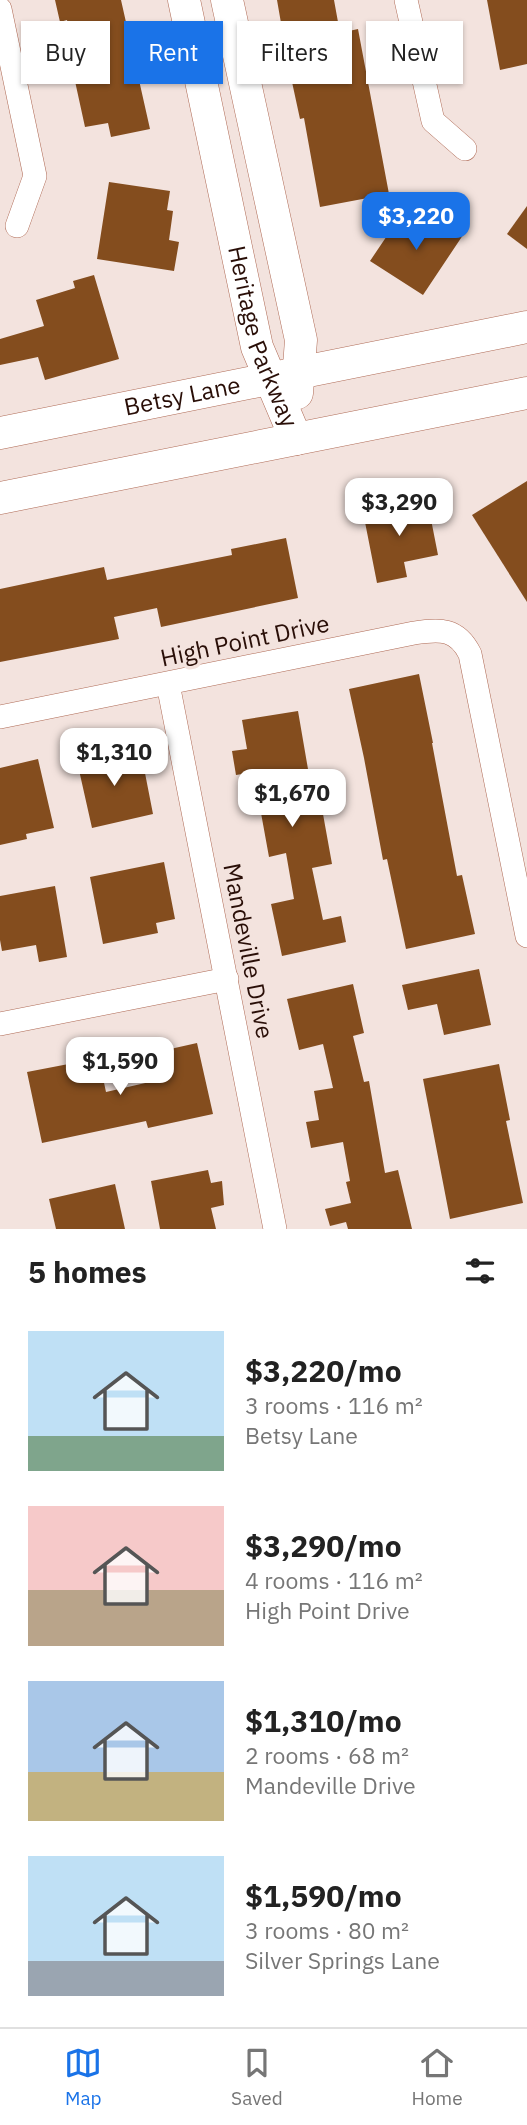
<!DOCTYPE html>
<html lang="en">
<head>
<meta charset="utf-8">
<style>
  :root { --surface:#fff; --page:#f2f2f2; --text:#222; --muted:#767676; --line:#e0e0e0; --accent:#1a73e8 }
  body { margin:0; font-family:"IBM Plex Sans",sans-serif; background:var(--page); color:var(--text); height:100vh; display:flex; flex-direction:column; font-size:26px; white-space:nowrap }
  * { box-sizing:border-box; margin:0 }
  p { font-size:23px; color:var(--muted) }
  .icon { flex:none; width:38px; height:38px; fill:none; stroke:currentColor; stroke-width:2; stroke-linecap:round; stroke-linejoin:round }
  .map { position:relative; height:1229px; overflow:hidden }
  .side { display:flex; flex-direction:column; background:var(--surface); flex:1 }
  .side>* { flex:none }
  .hud { position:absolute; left:21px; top:21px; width:486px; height:63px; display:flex; gap:14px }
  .price { position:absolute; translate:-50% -60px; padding:0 16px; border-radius:14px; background:#fff; color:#222; font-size:23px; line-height:46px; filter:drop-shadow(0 2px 4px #0008) }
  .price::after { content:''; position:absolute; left:50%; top:42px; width:21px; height:16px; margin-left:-10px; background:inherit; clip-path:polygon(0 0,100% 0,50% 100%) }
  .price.on { background:var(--accent); color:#fff }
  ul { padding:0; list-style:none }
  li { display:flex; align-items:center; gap:21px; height:175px; padding:0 28px }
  li span { display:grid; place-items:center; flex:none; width:196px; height:140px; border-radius:0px; color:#555 }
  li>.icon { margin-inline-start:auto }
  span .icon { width:84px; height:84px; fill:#fffc; stroke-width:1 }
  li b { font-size:30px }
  h2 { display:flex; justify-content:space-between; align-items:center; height:84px; padding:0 28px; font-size:30px }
  .tag { padding:0 24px; border-radius:0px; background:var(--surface); box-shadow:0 2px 5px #0004; font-size:24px; line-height:63px }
  .tag.on { background:var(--accent); color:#fff }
  .tab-bar { display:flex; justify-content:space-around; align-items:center; height:98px; border-top:2px solid var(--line); background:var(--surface); font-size:19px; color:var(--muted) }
  .tab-bar a { display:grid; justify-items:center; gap:4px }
  .tab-bar .on { color:var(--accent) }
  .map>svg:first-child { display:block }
  .building { fill:#844d1e }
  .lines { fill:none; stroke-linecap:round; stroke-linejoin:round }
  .minor-casing { stroke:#af6a55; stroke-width:24 }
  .secondary-casing { stroke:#af6a55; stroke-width:33 }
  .minor { stroke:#fff; stroke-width:23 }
  .secondary { stroke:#fff; stroke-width:32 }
  .labels { text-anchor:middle; stroke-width:7; stroke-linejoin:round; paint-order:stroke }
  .street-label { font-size:24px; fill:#290e07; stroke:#f3e3de }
</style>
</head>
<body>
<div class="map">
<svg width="527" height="1229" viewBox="0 0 527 1229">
  <rect width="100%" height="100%" fill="#f3e3de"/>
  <!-- building -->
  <g class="building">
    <polygon points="55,0 121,0 150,129 111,137 108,123 85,127 73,72 77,71 67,20 60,22"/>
    <polygon points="277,0 334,0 340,33 358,29 389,194 320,207 304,118 300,119 292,82 299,80 287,22 281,23"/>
    <polygon points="487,0 527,0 527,64 500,70"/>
    <polygon points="109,182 170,191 167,210 173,211 169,240 179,242 174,271 97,259"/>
    <polygon points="527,206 527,249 507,234"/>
    <polygon points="401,215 427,232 436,218 463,235 423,295 370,261"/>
    <polygon points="94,275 119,359 45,380 38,357 0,365 0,339 44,326 36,300 75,288 73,281"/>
    <polygon points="527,481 527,602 472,515"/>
    <polygon points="427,499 438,555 404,562 407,577 377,583 363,512"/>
    <polygon points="286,538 298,598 161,627 157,608 114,617 119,639 0,662 0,589 104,567 107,580 232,555 231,549"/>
    <polygon points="419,674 433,743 432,743 457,876 462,875 475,934 406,949 387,859 383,860 364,758 349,689"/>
    <polygon points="298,711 314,804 321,803 332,864 312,868 323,920 341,916 346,942 282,956 271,904 294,899 286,853 269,857 261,813 280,810 273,769 236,775 232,751 247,749 242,720"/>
    <polygon points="119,741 126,772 144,768 153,814 92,828 79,770 97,766 93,746"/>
    <polygon points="38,759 54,828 26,834 27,839 0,845 0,768"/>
    <polygon points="164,862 175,919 156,923 158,933 103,944 90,877"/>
    <polygon points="55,886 67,957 39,962 36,945 2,951 0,940 0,896"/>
    <polygon points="479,969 491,1025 444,1035 437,1004 408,1010 402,985"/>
    <polygon points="353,984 364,1033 353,1036 364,1082 369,1081 385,1173 398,1170 412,1229 348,1229 346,1222 330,1226 325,1209 351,1203 346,1182 350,1181 343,1142 311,1148 306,1122 319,1120 314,1091 333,1088 323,1044 299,1050 287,999"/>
    <polygon points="197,1043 213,1114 148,1128 146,1121 42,1143 27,1072 79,1062 83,1082 103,1078 106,1092 154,1081 148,1054"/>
    <polygon points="499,1064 510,1120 506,1121 523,1203 450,1219 423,1079"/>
    <polygon points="208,1170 211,1183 222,1181 224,1205 211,1208 216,1229 160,1229 151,1181"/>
    <polygon points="115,1184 125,1229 56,1229 49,1199"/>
  </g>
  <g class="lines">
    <!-- minor casing -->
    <g class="minor-casing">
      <g id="minor">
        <polyline points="406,0 433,121 465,149"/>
        <polyline points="0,9 35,176 17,226"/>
        <polyline points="168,684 275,1229"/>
        <path d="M0,717L414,633C440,629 457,628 470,654L527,936"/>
        <polyline points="0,1024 227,979"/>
      </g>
    </g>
    <!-- secondary casing -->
    <g class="secondary-casing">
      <g id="secondary">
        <path id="s1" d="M184,0L257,347L296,439"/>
        <polyline points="227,0 301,340 297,393"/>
        <path id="s2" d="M0,433L527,327"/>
        <polyline points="0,498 527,393"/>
      </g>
    </g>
    <!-- minor -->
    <use href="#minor" class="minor"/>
    <!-- secondary -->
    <use href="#secondary" class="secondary"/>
  </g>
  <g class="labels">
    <!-- street labels -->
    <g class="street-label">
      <text dy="8" stroke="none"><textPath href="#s1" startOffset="346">Heritage Parkway</textPath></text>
      <text dy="8" stroke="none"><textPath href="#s2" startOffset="186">Betsy Lane</textPath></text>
      <text transform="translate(245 641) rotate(-12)" y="8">High Point Drive</text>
      <text transform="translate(248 951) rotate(79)" y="8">Mandeville Drive</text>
    </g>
  </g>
</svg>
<b class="price on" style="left:416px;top:252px">$3,220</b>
<b class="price" style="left:399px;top:538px">$3,290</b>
<b class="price" style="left:114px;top:788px">$1,310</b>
<b class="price" style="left:292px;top:829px">$1,670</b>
<b class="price" style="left:120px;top:1097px">$1,590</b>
<div class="hud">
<a class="tag">Buy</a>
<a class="tag on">Rent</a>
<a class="tag">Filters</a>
<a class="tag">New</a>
</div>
</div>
<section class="side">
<h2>5 homes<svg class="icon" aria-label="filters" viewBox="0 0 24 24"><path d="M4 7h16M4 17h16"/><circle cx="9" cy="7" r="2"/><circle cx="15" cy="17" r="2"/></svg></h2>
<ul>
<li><span style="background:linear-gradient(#bfe0f5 75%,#7fa58c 0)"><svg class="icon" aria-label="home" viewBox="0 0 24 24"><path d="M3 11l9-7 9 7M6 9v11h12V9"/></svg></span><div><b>$3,220/mo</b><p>3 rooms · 116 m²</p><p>Betsy Lane</p></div></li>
<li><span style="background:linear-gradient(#f6c9c9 60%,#b9a48a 0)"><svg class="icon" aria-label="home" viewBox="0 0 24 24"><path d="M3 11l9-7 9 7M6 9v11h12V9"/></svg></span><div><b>$3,290/mo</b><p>4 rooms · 116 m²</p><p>High Point Drive</p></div></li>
<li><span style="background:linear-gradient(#a9c7e8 65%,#c2b280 0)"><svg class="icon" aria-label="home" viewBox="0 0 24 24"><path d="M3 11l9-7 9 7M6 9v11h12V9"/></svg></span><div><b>$1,310/mo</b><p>2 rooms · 68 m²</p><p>Mandeville Drive</p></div></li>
<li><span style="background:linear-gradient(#bfe0f5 75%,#9aa5b1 0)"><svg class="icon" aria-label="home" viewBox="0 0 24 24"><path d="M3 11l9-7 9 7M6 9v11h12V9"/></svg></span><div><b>$1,590/mo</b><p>3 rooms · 80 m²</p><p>Silver Springs Lane</p></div></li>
</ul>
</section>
<nav class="tab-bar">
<a class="on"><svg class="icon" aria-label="map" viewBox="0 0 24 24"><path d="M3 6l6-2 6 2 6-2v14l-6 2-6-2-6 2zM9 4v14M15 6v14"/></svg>Map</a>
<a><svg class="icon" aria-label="saved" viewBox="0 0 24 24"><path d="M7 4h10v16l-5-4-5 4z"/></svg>Saved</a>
<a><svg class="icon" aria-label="home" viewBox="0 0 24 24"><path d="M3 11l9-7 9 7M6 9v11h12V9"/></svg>Home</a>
</nav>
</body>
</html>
